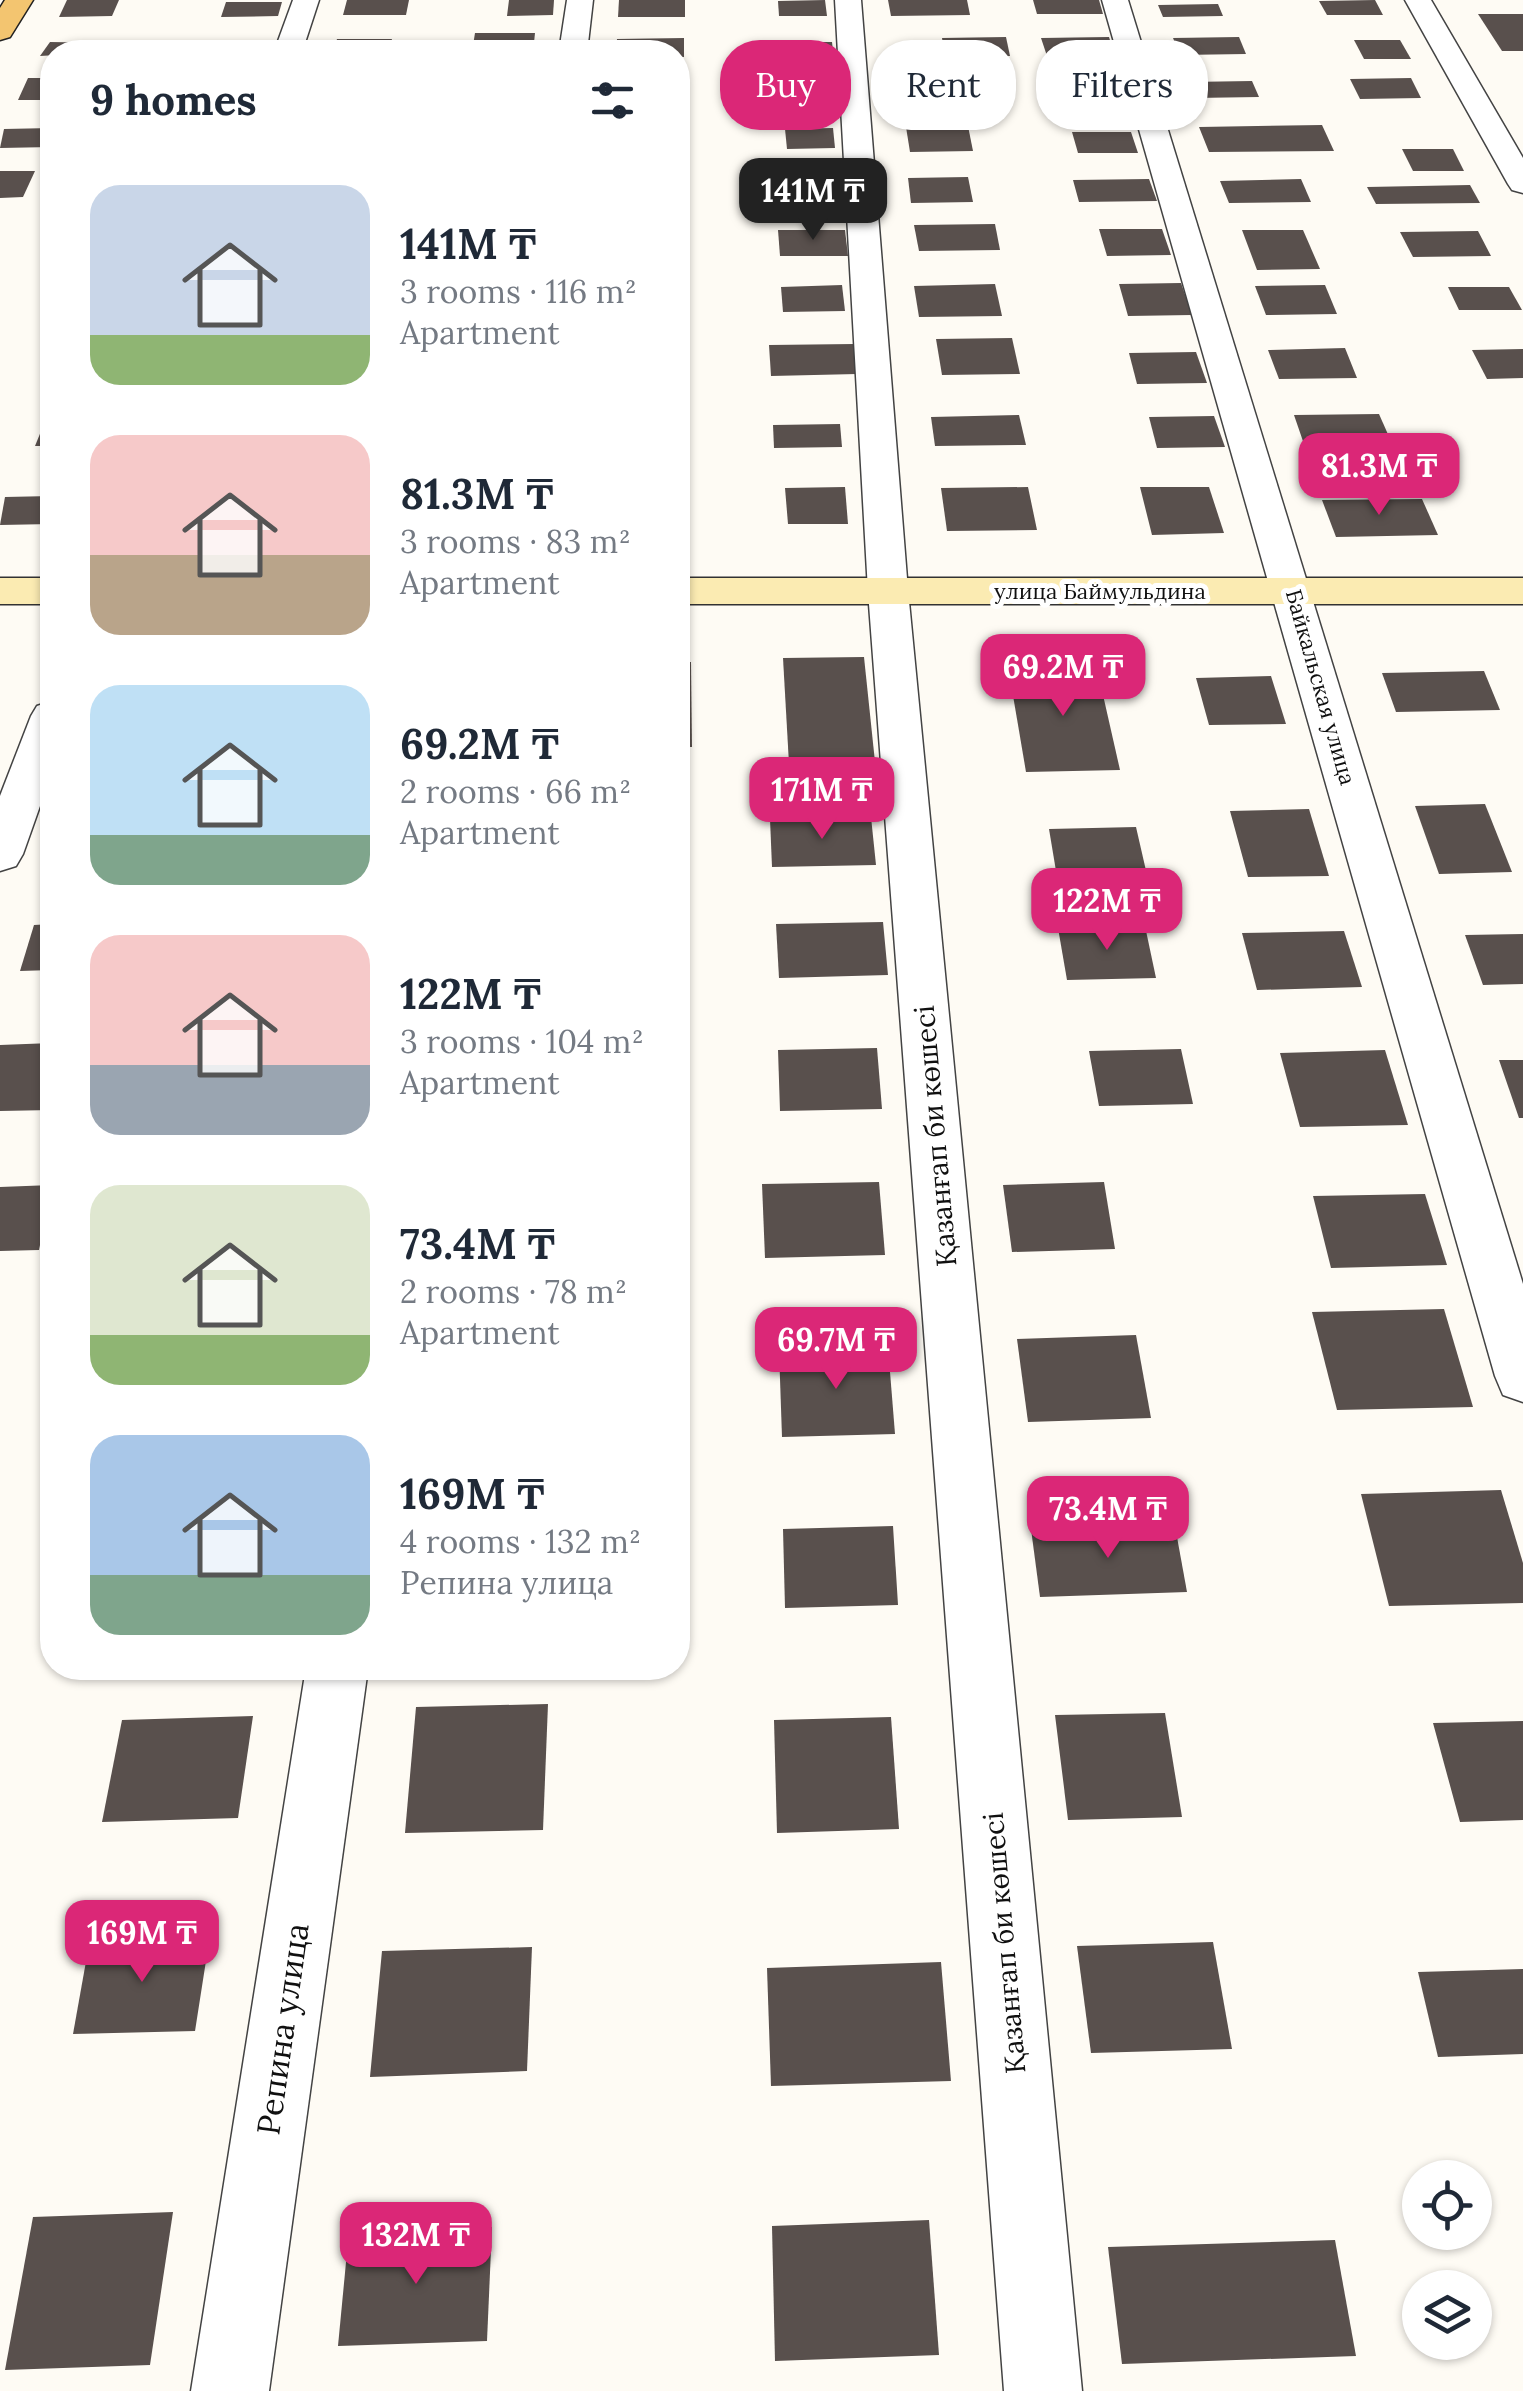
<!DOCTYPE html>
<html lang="en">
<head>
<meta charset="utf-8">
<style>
  :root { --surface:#fff; --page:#f6f6f7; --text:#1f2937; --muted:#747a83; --accent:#db2777 }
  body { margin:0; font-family:Lora,serif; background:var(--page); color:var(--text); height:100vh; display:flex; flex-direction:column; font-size:38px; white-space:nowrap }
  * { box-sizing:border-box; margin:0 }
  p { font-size:32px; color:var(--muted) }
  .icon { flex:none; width:55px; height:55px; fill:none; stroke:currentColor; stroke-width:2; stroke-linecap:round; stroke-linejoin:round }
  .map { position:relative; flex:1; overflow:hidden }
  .side { position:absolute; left:40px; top:40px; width:650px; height:1640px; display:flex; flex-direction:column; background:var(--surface); border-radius:40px; box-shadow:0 2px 8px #0004 }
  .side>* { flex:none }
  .hud { position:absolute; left:720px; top:40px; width:652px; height:90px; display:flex; gap:20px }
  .buttons { position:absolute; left:1402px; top:2160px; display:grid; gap:20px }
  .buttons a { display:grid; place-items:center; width:90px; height:90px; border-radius:50%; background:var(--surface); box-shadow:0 2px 8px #0004; font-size:50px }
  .price { position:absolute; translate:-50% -85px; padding:0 22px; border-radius:20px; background:var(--accent); color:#fff; font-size:32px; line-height:65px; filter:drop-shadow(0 2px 5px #0008) }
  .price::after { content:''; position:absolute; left:50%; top:60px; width:30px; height:22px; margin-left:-15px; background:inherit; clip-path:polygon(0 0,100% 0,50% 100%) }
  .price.selected { background:#222; color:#fff }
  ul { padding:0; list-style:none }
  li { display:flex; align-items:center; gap:30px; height:250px; padding:0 50px }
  li span { display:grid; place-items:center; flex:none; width:280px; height:200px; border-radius:30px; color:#555 }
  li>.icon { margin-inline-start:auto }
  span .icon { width:120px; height:120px; fill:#fffc; stroke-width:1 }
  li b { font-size:42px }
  h2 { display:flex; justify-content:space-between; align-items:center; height:120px; padding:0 50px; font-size:42px }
  .chip { padding:0 35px; border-radius:40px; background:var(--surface); box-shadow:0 2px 8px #0004; font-size:35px; line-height:90px }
  .chip.selected { background:var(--accent); color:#fff }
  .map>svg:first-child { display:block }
  .building { fill:#59504d }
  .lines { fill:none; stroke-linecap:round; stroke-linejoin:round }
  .street-casing { stroke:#434343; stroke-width:3 }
  .secondary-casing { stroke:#323232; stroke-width:3 }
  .primary-casing { stroke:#212121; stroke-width:3 }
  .street { fill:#fff; fill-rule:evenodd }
  .secondary { fill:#fbebb2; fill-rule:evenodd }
  .primary { fill:#f3c570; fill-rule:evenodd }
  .labels { text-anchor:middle; stroke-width:10; stroke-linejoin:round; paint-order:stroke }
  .far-street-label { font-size:22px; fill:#101010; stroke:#fff }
  .street-label { font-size:28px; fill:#101010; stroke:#fff }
  .near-street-label { font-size:32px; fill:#101010; stroke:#fff }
</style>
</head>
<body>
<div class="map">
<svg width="1523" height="2391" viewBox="0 0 1523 2391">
  <rect width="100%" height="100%" fill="#fefbf4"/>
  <!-- building -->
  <g class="building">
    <polygon points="67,0 119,0 112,16 59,17"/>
    <polygon points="347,0 409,0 406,15 343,15"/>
    <polygon points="509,0 554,0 553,15 507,16"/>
    <polygon points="619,0 685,0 685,17 618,17"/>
    <polygon points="825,0 827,16 779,16 778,1"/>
    <polygon points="888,0 967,0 970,15 891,16"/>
    <polygon points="1033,0 1099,0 1103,14 1037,14"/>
    <polygon points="1375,0 1383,15 1327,15 1319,1"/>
    <polygon points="226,2 282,2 278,16 221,17"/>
    <polygon points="1218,4 1223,16 1163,17 1158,5"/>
    <polygon points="1478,14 1523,14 1523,51 1502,51"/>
    <polygon points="475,33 535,33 533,52 472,52"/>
    <polygon points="1006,37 1010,56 945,57 942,38"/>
    <polygon points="1109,37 1115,56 1047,56 1041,38"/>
    <polygon points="1239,37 1246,54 1180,55 1173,38"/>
    <polygon points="684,38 684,57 678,57 678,52 616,52 617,39"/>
    <polygon points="337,39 392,39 388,52 333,52"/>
    <polygon points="1354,40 1400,40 1411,59 1364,59"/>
    <polygon points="268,41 265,52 212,52 216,42"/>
    <polygon points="50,42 114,43 108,52 40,56"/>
    <polygon points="770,42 832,42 834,61 771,62"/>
    <polygon points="836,76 839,98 780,99 778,77"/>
    <polygon points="28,78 52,78 52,100 18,100"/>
    <polygon points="1411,78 1421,98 1360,99 1350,79"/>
    <polygon points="1252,81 1259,97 1194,98 1188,82"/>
    <polygon points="903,82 962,82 966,99 905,99"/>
    <polygon points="1116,82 1123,102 1059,103 1054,83"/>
    <polygon points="1322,125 1334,151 1209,152 1199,127"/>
    <polygon points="968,126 973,151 910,152 906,127"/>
    <polygon points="52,128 52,147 0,148 4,129"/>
    <polygon points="833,128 835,148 787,149 785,129"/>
    <polygon points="1072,132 1131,132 1138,153 1078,153"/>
    <polygon points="1402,149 1453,149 1464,171 1413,171"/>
    <polygon points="0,171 35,171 23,197 0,198"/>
    <polygon points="780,174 839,174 841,197 781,198"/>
    <polygon points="968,177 973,202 911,203 908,178"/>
    <polygon points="1149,179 1157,201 1079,202 1073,180"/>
    <polygon points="1301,179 1311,202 1229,203 1220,181"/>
    <polygon points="1470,185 1480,203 1376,204 1367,187"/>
    <polygon points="995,224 1000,250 919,251 914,225"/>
    <polygon points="1099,229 1162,229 1171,255 1107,256"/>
    <polygon points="778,230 845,230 848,256 780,256"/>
    <polygon points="1242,230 1303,230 1320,269 1257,270"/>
    <polygon points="1478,231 1491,256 1413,257 1400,232"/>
    <polygon points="1181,283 1192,315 1128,316 1119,284"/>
    <polygon points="995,284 1002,316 919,317 914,286"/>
    <polygon points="842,285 845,311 783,312 781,287"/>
    <polygon points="1325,285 1337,314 1266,315 1255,286"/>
    <polygon points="1448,287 1509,287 1522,310 1459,310"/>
    <polygon points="1012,338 1020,374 942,375 936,339"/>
    <polygon points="854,344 857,374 771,376 769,345"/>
    <polygon points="1345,348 1357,378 1279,379 1268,350"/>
    <polygon points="1523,349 1523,378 1487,379 1472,350"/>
    <polygon points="1196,352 1207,383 1137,384 1129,353"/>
    <polygon points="1379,414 1394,448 1306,450 1294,415"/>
    <polygon points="1019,415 1026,445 935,446 931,417"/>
    <polygon points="1214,416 1225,447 1157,448 1149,417"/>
    <polygon points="46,419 52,419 52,446 35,446"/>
    <polygon points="840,424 842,447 774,448 773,425"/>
    <polygon points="845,487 848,524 788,524 785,488"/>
    <polygon points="1028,487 1037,530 947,531 941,488"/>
    <polygon points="1140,487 1209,487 1224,533 1152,535"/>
    <polygon points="52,496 52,524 0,525 5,497"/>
    <polygon points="1422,499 1438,535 1336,537 1322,500"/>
    <polygon points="864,657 875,762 789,764 783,658"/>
    <polygon points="678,662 691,662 692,747 678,747"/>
    <polygon points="1096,664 1120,770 1026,772 1008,666"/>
    <polygon points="1484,671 1500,710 1396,712 1382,673"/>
    <polygon points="1271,676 1286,724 1209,725 1196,678"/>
    <polygon points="1485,804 1512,872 1439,874 1415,806"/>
    <polygon points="1309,809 1329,876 1248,877 1230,811"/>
    <polygon points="871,817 876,865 772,867 770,819"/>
    <polygon points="1136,827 1147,875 1057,877 1049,829"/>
    <polygon points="678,897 686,897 687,974 678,974"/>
    <polygon points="883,922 888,975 779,978 776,924"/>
    <polygon points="52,924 52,970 20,971 34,925"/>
    <polygon points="1145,926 1156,978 1067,980 1058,928"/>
    <polygon points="1344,931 1362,987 1257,990 1242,933"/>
    <polygon points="1523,934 1523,984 1483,985 1465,935"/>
    <polygon points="52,1043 52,1110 0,1111 0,1045"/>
    <polygon points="877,1048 882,1109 780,1111 778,1050"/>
    <polygon points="1181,1049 1193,1104 1099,1106 1089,1051"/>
    <polygon points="1385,1050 1408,1125 1300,1127 1280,1053"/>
    <polygon points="1499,1060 1523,1060 1523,1118 1519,1118"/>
    <polygon points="879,1182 885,1255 765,1258 762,1184"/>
    <polygon points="1104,1182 1115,1249 1012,1252 1003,1185"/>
    <polygon points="52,1185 39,1250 0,1251 0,1187"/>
    <polygon points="1425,1194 1447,1265 1331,1268 1313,1196"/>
    <polygon points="1444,1309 1473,1407 1337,1410 1312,1312"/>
    <polygon points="1136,1335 1151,1418 1028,1422 1017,1339"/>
    <polygon points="888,1347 895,1434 782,1437 779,1350"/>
    <polygon points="1501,1490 1523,1563 1523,1603 1389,1606 1361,1494"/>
    <polygon points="893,1526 898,1605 785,1608 783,1529"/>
    <polygon points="1175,1526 1187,1592 1040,1597 1031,1529"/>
    <polygon points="548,1704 543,1830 405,1833 416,1707"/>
    <polygon points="1165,1713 1182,1817 1068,1820 1055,1715"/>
    <polygon points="253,1716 238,1818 102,1822 122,1720"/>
    <polygon points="891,1717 899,1829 777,1833 774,1720"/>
    <polygon points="1523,1721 1523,1820 1460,1822 1433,1723"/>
    <polygon points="210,1935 195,2031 73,2034 90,1939"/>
    <polygon points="1213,1942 1232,2049 1091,2053 1077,1946"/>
    <polygon points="532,1947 527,2071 370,2077 382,1951"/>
    <polygon points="941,1962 951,2081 771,2086 767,1968"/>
    <polygon points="1523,1969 1523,2054 1438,2057 1418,1972"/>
    <polygon points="173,2212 150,2365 5,2370 33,2217"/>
    <polygon points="929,2220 939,2355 775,2361 772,2226"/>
    <polygon points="492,2227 487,2341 338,2346 349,2231"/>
    <polygon points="1335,2240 1356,2356 1122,2364 1108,2247"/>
  </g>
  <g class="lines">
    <!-- street casing -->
    <g class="street-casing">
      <g id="street">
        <polygon points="293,0 319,0 302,52 274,52"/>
        <polygon points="567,0 593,0 587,52 559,52"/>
        <polygon points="835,0 861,0 908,591 1082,2391 1004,2391 868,591"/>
        <polygon points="1102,0 1128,0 1523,1284 1523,1402 1503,1395 1495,1376"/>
        <polygon points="1405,0 1431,0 1523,158 1523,193 1512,190 1508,184"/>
        <polygon points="52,701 52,772 23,854 16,866 0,871 0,796 31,716 37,706"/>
        <polygon points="306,1668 368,1668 269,2391 191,2391"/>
      </g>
    </g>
    <!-- secondary casing -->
    <g class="secondary-casing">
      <g id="secondary">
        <rect x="0" y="578" width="52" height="26"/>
        <rect x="678" y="578" width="845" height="26"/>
      </g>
    </g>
    <!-- primary casing -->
    <g class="primary-casing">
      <polygon id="primary" points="5,0 33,0 10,37 0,40 0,8"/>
    </g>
    <!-- street -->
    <use href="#street" class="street"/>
    <!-- secondary -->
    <use href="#secondary" class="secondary"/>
    <!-- primary -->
    <use href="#primary" class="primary"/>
  </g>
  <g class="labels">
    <!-- far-street labels -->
    <g class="far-street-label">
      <text x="1100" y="599">улица Баймульдина</text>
      <text transform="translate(1321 687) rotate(74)" y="8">Байкальская улица</text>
    </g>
    <!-- street labels -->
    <g class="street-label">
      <text transform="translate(935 1136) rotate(-95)" y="10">Қазанғап би көшесі</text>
      <text transform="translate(1004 1943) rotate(-95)" y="10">Қазанғап би көшесі</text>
    </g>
    <!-- near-street labels -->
    <g class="near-street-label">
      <text transform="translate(283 2029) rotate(-82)" y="11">Репина улица</text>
    </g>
  </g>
</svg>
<div class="buttons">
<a><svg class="icon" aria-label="locate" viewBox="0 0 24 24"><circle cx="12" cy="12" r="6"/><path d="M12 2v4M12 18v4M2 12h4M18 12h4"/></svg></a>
<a><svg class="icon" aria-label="layers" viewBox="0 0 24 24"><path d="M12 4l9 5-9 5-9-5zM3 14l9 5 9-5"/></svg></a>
</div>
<b class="price selected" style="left:813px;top:243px">141M ₸</b>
<b class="price" style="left:1379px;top:518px">81.3M ₸</b>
<b class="price" style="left:1063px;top:719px">69.2M ₸</b>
<b class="price" style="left:822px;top:842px">171M ₸</b>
<b class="price" style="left:1107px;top:953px">122M ₸</b>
<b class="price" style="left:836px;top:1392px">69.7M ₸</b>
<b class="price" style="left:1108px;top:1561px">73.4M ₸</b>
<b class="price" style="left:142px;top:1985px">169M ₸</b>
<b class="price" style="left:416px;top:2287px">132M ₸</b>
<div class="hud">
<a class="chip selected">Buy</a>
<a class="chip">Rent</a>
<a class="chip">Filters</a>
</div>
<section class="side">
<h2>9 homes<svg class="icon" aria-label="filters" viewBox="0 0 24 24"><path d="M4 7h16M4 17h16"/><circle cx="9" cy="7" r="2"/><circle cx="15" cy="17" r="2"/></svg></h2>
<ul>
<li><span style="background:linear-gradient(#c9d6e8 75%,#8fb573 0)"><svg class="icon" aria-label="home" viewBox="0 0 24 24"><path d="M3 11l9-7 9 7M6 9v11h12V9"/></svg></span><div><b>141M ₸</b><p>3 rooms · 116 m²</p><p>Apartment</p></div></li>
<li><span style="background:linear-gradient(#f6c9c9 60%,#b9a48a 0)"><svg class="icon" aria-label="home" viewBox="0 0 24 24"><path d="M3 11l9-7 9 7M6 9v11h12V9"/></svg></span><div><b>81.3M ₸</b><p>3 rooms · 83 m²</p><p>Apartment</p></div></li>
<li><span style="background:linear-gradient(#bfe0f5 75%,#7fa58c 0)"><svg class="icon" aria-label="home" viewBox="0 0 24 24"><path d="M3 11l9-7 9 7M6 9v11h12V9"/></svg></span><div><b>69.2M ₸</b><p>2 rooms · 66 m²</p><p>Apartment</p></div></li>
<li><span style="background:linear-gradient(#f6c9c9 65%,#9aa5b1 0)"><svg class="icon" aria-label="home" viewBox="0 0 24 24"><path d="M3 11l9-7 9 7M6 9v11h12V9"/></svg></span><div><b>122M ₸</b><p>3 rooms · 104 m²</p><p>Apartment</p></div></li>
<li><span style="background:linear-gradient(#dfe7d0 75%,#8fb573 0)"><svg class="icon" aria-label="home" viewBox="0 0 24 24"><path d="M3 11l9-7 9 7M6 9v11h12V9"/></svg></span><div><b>73.4M ₸</b><p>2 rooms · 78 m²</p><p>Apartment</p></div></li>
<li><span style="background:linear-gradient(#a9c7e8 70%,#7fa58c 0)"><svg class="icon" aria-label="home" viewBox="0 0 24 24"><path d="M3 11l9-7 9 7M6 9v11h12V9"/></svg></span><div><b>169M ₸</b><p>4 rooms · 132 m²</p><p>Репина улица</p></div></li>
</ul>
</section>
</div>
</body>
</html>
